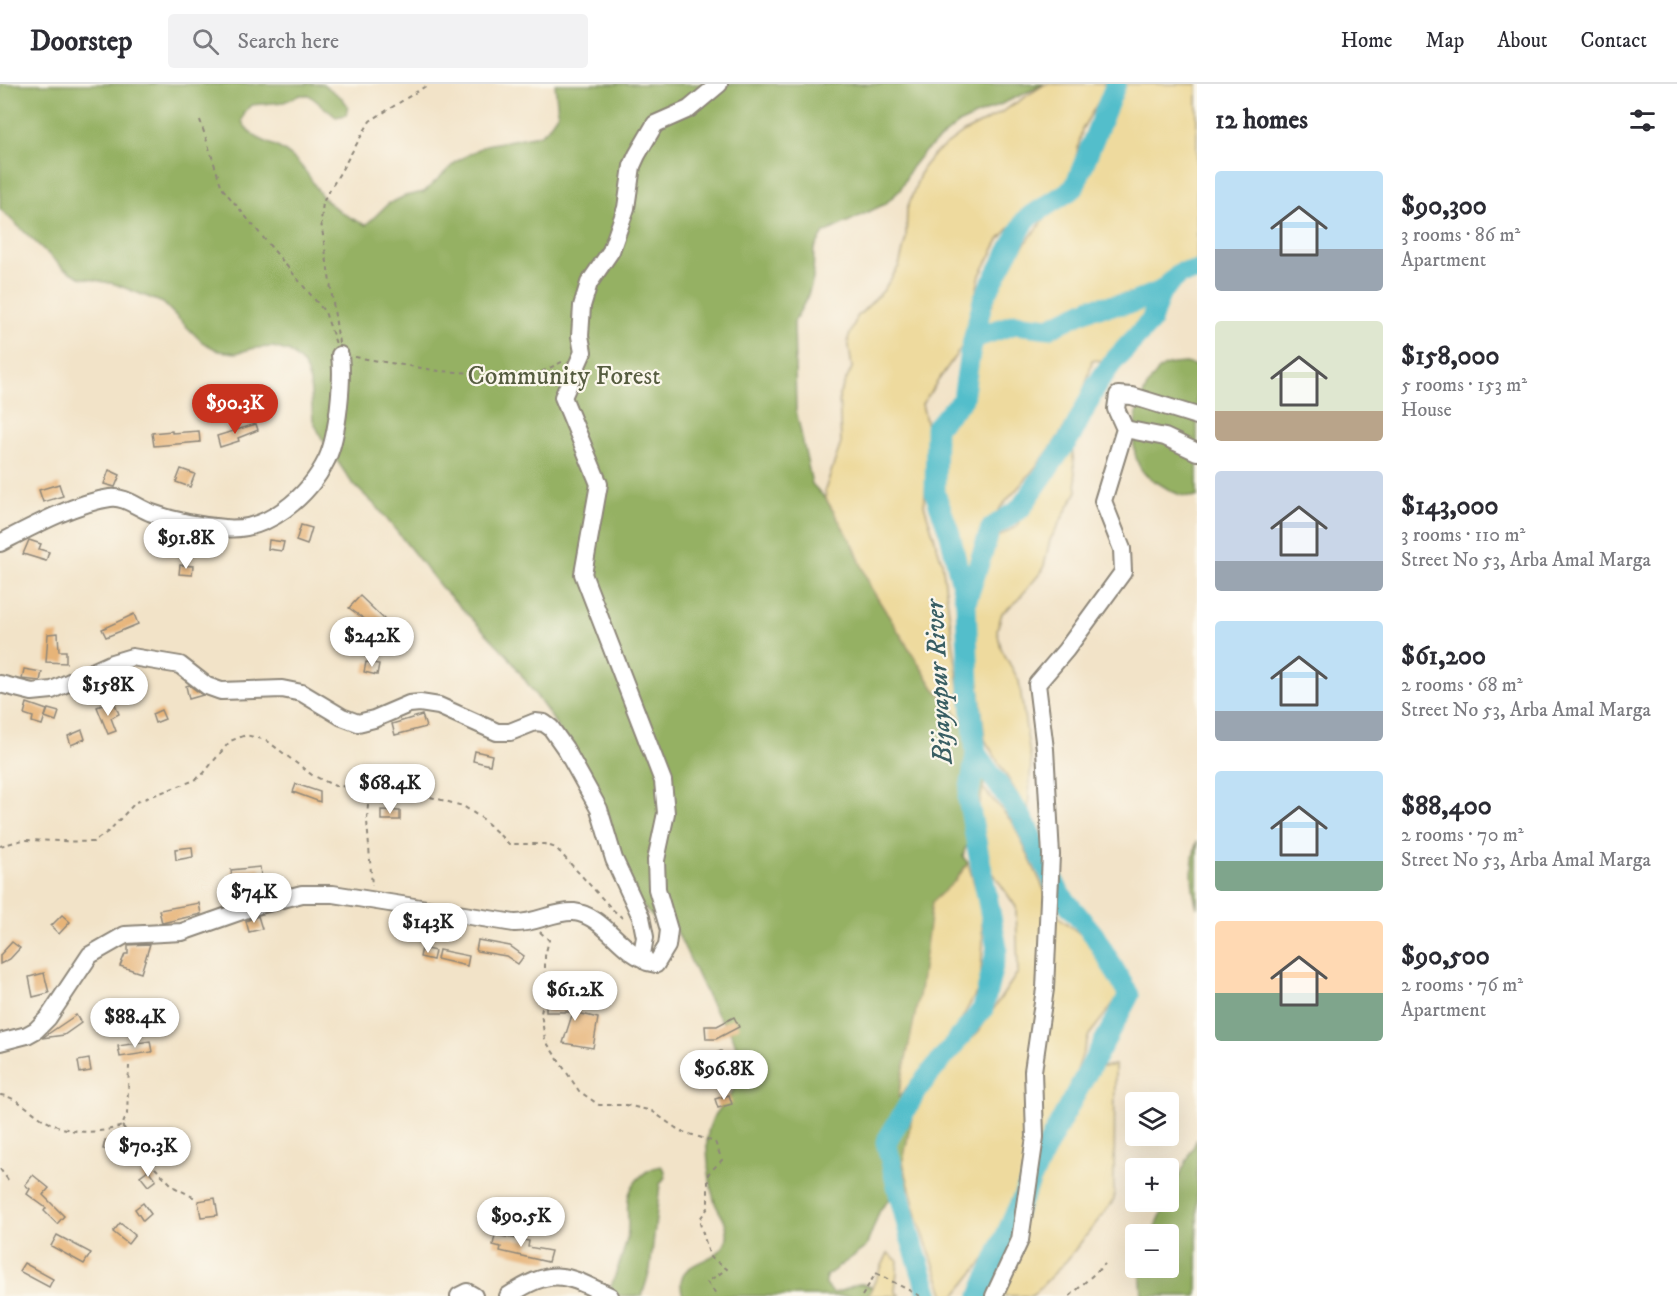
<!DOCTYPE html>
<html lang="en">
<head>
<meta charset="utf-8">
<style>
  :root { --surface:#fff; --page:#f2f2f3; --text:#2b2b33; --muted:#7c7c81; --line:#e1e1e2; --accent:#c8321e }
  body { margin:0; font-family:"IM FELL DW Pica",serif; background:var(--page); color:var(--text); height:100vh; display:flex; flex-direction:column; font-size:22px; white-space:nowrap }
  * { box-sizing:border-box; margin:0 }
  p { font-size:20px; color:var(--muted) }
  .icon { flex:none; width:33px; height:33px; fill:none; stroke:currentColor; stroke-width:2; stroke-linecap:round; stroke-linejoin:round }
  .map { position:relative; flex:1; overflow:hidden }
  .side { display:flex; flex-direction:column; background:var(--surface); width:480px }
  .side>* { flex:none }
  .controls { position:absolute; left:1125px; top:1008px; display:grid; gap:12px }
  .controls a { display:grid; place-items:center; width:54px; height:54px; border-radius:6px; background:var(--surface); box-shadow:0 6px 24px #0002; font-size:30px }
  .price { position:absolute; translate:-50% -51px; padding:0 14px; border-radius:21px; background:#fff; color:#222; font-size:20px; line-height:39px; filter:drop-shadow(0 2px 3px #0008) }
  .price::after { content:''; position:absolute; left:50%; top:36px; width:18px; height:14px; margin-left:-9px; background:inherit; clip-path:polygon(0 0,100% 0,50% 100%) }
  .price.current { background:var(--accent); color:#fff }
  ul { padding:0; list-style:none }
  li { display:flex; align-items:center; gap:18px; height:150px; padding:0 18px }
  li span { display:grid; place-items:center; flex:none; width:168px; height:120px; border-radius:6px; color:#555 }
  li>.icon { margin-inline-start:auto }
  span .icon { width:72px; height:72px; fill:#fffc; stroke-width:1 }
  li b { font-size:26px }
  h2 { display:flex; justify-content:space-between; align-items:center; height:72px; padding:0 18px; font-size:26px }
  header { display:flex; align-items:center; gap:36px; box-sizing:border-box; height:84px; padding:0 30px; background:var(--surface); border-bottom:2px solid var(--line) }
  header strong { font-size:28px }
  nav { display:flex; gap:33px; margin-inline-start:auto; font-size:21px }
  .search { width:420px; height:54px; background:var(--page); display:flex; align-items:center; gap:15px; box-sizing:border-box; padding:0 21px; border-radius:6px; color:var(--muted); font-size:22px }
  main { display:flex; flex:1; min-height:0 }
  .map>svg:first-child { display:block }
  .forest { fill:#95b163; stroke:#606e47; stroke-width:1.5 }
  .sand { fill:#eeda9e; stroke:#8c8264; stroke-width:1.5 }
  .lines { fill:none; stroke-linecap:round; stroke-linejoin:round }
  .river { stroke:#52becb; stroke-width:21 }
  .building { fill:#e7b478 }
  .minor-casing { stroke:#8e877a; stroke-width:20 }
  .path { stroke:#8e877a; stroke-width:2; stroke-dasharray:4.5 4.5; stroke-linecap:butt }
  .minor { stroke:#fff; stroke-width:16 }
  .labels { text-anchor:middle; stroke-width:4.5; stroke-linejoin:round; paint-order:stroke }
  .park-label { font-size:26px; fill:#565c40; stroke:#fbf7ec }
  .water-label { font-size:27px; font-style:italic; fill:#395e63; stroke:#fbf7ec }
</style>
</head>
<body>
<header>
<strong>Doorstep</strong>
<div class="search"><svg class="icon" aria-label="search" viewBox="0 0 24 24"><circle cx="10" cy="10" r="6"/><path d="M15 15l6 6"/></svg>Search here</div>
<nav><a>Home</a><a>Map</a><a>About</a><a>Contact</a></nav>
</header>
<main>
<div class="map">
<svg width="1197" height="1212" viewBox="0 0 1197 1212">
  <rect width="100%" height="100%" fill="#fbf7ec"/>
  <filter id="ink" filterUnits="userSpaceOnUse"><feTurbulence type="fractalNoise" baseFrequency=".0167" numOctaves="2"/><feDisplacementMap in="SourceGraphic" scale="12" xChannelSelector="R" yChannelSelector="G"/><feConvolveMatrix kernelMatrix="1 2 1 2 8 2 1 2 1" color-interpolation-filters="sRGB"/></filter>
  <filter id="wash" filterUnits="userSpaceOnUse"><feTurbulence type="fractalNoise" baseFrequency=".008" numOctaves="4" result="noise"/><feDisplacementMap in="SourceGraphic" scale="24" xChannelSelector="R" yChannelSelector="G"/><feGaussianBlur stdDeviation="1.35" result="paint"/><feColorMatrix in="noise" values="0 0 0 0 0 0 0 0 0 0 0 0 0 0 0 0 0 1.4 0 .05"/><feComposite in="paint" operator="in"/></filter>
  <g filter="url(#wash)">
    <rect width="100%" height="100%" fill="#f2e3c8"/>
    <!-- forest -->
    <g class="forest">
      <path d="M0,0H323L342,14L348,22L346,31L336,33L309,11H300L284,18L251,21L245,28L242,37C250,54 264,56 279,64C297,74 307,88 317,105C326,121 349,134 366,141L388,120L405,112L424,108L457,77L486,61L539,51L547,45L558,29L555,0H1045L958,40L923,69L911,84L900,106L885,120L824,149L814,165L813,195L807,214L794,238L796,326L812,400L826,415L853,460L871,504L934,604L952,623L979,663L986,689L979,723L981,755L965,764L963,773L968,779L955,797L910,1104L892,1112L880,1126L866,1163L826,1192V1201L833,1209C853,1206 857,1191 876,1207L875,1212H683C670,1171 722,1184 727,1153C729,1140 720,1131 715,1119C710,1104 708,1081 707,1065C705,1025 731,1023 737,996C740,983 739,970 734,956C731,945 720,936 714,925C696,892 683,856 664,823L653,834L640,819L613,755L610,734L552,634L508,572L441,503L378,424L352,399L321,353L313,336L310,298L304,281L290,268L273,263L255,264L236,269L219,267L202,258L163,219L115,200L80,193L63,184L0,125Z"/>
      <path d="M1186,279L1197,282V413C1184,414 1174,409 1163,402C1157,398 1148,394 1144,389C1122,365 1139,300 1163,283C1169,279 1179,280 1186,279Z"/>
      <path d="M1197,757V824C1191,803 1190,777 1197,757Z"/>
      <polygon points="1197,1055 1197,1212 1142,1212 1140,1184 1168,1184 1168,1150 1152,1150"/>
      <path d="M661,1082L665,1087V1093L660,1100L650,1186L642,1212H607C615,1193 622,1175 627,1154C631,1133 621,1115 637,1096C645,1088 650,1084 661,1082Z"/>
    </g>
    <!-- sand -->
    <g class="sand">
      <polygon points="1045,0 1109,0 1082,45 1071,97 1032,120 1000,154 980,191 963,261 922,320 930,355 924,421 942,478 961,617 979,663 952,623 934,604 871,504 853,460 826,415 825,406 841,359 839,311 852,284 848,255 857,233 883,207 899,182 906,154 907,125 922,85 934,70 964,48 999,30"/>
      <polygon points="1126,0 1197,0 1197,182 1149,206 1100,214 1044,237 1024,232 985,240 1006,184 1045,134 1078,108"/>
      <path d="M1154,214L1148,231L1106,277L1092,276C1085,318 1057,358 1029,391C1017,406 1002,420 991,436C980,453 973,471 966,490L937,393L946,343L968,313L979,257L1020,248L1055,249L1092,227L1122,229L1138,217Z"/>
      <polygon points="1072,363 1077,407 1050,456 1043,486 1016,518 1002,529 997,546 1001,564 1019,597 1031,678 1028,728 985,656 970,521 996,454 1017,442"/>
      <polygon points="983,704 1013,739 1056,831 1084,853 1120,911 1089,951 1073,998 1028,1081 988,1171 955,1212 945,1212 918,1136 903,1078 916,1012 979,947 1018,888 1016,823 991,786 979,723"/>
      <polygon points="968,779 981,823 983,858 980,902 957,943 898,1014 920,907 932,818 955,797"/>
      <polygon points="1115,981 1114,1116 1067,1176 1032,1212 1001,1212 1023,1130 1050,1065 1068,1043 1098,984"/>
      <polygon points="888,1169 898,1177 895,1207 900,1212 868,1212"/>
    </g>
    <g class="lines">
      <!-- river -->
      <g class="river">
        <polyline points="974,254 1015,240 1049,244 1091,224 1132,219 1161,207 1181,189 1197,187"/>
        <polyline points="966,518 991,444 1020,425 1072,350 1096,302 1112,279 1151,237 1161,207"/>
        <path d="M976,670L1021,732L1060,810L1094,851L1129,911C1103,962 1074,1011 1048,1061C1023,1111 1001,1161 980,1212"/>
        <polyline points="929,1212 909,1149 886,1058 919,1003 983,925 997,864 968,715 976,670 969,601 966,519 950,450 935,409 936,343 963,315 970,269 983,216 1026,135 1074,104 1116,0"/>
      </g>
    </g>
    <g id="blocks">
      <!-- building -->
      <g class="building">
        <polygon points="256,340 258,346 238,354 239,357 220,363 217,352"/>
        <polygon points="172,347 172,349 199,347 200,358 154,362 152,349"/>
        <polygon points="181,385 195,390 190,403 176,398"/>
        <polygon points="109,386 120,391 115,403 104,400"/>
        <polygon points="59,400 63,412 43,418 39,406"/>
        <polygon points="301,441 312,444 307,461 296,457"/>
        <polygon points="29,456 41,460 39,465 49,468 46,477 23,470"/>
        <polygon points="269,456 284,458 282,467 268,465"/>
        <polygon points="180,481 193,482 192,491 179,490"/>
        <polygon points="360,512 384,535 377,544 349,524"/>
        <polygon points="134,530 138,540 106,553 102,545"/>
        <polygon points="58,549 59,567 66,567 66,579 46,578 48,550"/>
        <polygon points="366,578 379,580 377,591 364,588"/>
        <polygon points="24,585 42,588 40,597 22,595"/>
        <polygon points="189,601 201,610 203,611 189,615 186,602"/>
        <polygon points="27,619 47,626 42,641 32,638 33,633 24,630"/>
        <polygon points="105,620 107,623 115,620 119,630 111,634 116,647 108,650 97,623"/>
        <polygon points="48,625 59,628 56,637 45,633"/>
        <polygon points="161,626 165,635 155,639 152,630"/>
        <polygon points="422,631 426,643 395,651 392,640"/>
        <polygon points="82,646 85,655 71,661 68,652"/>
        <polygon points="475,667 492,671 490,681 473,677"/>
        <polygon points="296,700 320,708 320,718 293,708"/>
        <polygon points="381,726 400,727 400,736 381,736"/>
        <polygon points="192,763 193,773 176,776 175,765"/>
        <polygon points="260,783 261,792 253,793 254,803 233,805 231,786"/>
        <polygon points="199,819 201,830 162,839 159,826"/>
        <polygon points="62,831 70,838 59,850 51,842"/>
        <polygon points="258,832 262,845 249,848 246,837"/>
        <polygon points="478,856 510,862 524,872 518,880 506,872 476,867"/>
        <polygon points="12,858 20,864 10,875 0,880 0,871"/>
        <polygon points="150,860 141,889 120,882 125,870 128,870 128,861"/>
        <polygon points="422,864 435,867 433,876 420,873"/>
        <polygon points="439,866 469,872 467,882 437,875"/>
        <polygon points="44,889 49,909 33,913 29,893"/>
        <polygon points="546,915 579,915 579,928 574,928 598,934 593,964 563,959 573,928 546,928"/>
        <polygon points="76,931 81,939 64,951 42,954"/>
        <polygon points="734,933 739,943 716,955 706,955 705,942 717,942"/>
        <polygon points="150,957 152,968 120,973 118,962"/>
        <polygon points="721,967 732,989 722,994 711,971"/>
        <polygon points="89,975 91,987 80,989 78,977"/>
        <polygon points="729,1011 732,1020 718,1024 715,1015"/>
        <polygon points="105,1056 127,1060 125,1069 103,1065"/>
        <polygon points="148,1086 156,1096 148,1102 140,1092"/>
        <polygon points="33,1091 49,1104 43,1111 64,1132 57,1140 44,1127 46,1124 27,1110 30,1105 25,1101"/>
        <polygon points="215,1114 218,1131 201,1133 198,1117"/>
        <polygon points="143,1119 151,1130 143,1137 135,1125"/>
        <polygon points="120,1139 135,1151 128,1160 113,1148"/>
        <polygon points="57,1151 91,1169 84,1180 51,1162"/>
        <polygon points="495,1151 529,1157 528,1163 551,1167 548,1178 500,1167 501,1163 493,1161"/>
        <polygon points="24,1179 53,1195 49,1203 19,1187"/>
      </g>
    </g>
  </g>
  <g filter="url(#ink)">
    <use href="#blocks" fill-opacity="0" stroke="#8e877a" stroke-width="1.5"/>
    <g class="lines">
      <!-- minor casing -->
      <g class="minor-casing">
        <g id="minor">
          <polyline points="1125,345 1165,353 1197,368"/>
          <path d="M0,459C31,443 75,419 110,414C125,412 138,424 152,429C174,437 201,442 224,444C267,449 309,412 327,375C338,351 343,296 340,271"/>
          <polyline points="0,600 32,608 52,606 112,579 132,573 180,581 207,602 221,607 282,605 302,609 342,633 358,639 374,635 409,620 420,619 439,622 497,648 510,648 535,638 544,639 551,644 565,664 599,725 614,775 641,833 645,853 642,870 647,878 656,880 667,862 669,846 657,805 656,776 666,729 663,697 583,490 599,400 563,313 583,268 580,252 582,222 589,199 611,167 626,124 632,82 637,71 655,40 689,25 719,0"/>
          <path d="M0,958L27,951L36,946L48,934L90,871L125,851L182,848L256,822L302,810H333L514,839C535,840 553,827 574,828C602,831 619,865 644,875"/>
          <polyline points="459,1212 467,1208 474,1212"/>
          <path d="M508,1212C554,1182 564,1190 610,1212"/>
          <polyline points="994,1212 1020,1156 1035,1053 1033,987 1045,905 1051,771 1045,665 1037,600 1066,566 1123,488 1122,465 1103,417 1125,345 1116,325 1118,311 1132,312 1197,332"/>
        </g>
      </g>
      <!-- path -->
      <g class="path">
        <polyline points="200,36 222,104 325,228 336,260"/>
        <polyline points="339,259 321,138 323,118 370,37 429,0"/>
        <polyline points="355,273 439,287 533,292 564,277"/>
        <polyline points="369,703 367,737 372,802"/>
        <polyline points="0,762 23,756 93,758 109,747 136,718 195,696 204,689 230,657 246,651 266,656 312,691 335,702 402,705 463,722 483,735 509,760 544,760 556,764 612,825 626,837"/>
        <polyline points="540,848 549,856 545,872 545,911 541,929 545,956 579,1007 599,1021 626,1021 652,1027 680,1047 715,1058 722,1076 708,1090 708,1124 699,1136 710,1173 727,1185 707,1198 717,1211 715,1212"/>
        <path d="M0,1011C16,1013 28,1025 41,1034C66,1050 94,1051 122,1042L127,1030L129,982"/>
        <polyline points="122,1042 148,1068 155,1084 174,1103 195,1114"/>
        <polyline points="0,1085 9,1097"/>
        <polyline points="862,1212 876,1189 920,1212"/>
        <polyline points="1070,1212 1105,1180"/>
      </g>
      <!-- minor -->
      <use href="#minor" class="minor"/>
    </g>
  </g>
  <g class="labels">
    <!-- park labels -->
    <g class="park-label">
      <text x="564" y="300">Community Forest</text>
    </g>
    <!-- water labels -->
    <g class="water-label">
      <text transform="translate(938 598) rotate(-93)" y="9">Bijayapur River</text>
    </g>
  </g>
</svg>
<div class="controls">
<a><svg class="icon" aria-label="layers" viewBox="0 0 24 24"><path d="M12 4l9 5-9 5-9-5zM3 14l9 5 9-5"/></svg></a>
<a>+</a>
<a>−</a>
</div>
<b class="price current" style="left:235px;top:351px">$90.3K</b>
<b class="price" style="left:186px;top:486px">$91.8K</b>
<b class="price" style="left:372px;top:584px">$242K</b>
<b class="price" style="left:108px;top:633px">$158K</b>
<b class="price" style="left:390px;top:731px">$68.4K</b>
<b class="price" style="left:254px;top:840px">$74K</b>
<b class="price" style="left:428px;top:870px">$143K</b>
<b class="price" style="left:575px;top:938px">$61.2K</b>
<b class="price" style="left:135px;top:965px">$88.4K</b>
<b class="price" style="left:724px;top:1017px">$96.8K</b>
<b class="price" style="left:148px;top:1094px">$70.3K</b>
<b class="price" style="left:521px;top:1164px">$90.5K</b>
</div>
<section class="side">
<h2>12 homes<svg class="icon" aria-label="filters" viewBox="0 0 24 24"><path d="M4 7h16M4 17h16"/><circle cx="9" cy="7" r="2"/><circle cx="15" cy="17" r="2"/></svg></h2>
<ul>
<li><span style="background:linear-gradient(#bfe0f5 65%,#9aa5b1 0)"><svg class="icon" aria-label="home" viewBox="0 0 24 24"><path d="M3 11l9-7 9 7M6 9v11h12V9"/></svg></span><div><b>$90,300</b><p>3 rooms · 86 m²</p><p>Apartment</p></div></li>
<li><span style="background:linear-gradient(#dfe7d0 75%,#b9a48a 0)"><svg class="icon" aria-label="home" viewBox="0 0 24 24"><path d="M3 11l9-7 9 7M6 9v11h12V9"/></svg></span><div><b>$158,000</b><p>5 rooms · 153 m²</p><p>House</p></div></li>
<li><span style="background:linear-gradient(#c9d6e8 75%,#9aa5b1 0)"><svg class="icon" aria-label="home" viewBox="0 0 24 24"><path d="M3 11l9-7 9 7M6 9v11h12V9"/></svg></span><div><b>$143,000</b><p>3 rooms · 110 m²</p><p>Street No 53, Arba Amal Marga</p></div></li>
<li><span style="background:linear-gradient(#bfe0f5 75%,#9aa5b1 0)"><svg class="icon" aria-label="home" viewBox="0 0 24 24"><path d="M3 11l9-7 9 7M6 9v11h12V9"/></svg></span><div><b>$61,200</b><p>2 rooms · 68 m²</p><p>Street No 53, Arba Amal Marga</p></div></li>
<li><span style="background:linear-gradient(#bfe0f5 75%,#7fa58c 0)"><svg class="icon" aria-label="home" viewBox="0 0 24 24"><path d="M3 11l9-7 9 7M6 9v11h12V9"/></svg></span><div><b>$88,400</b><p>2 rooms · 70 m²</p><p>Street No 53, Arba Amal Marga</p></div></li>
<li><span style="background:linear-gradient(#ffd9b3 60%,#7fa58c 0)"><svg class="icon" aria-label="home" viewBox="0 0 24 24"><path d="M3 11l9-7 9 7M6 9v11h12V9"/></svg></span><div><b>$90,500</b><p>2 rooms · 76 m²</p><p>Apartment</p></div></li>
</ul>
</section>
</main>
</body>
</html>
